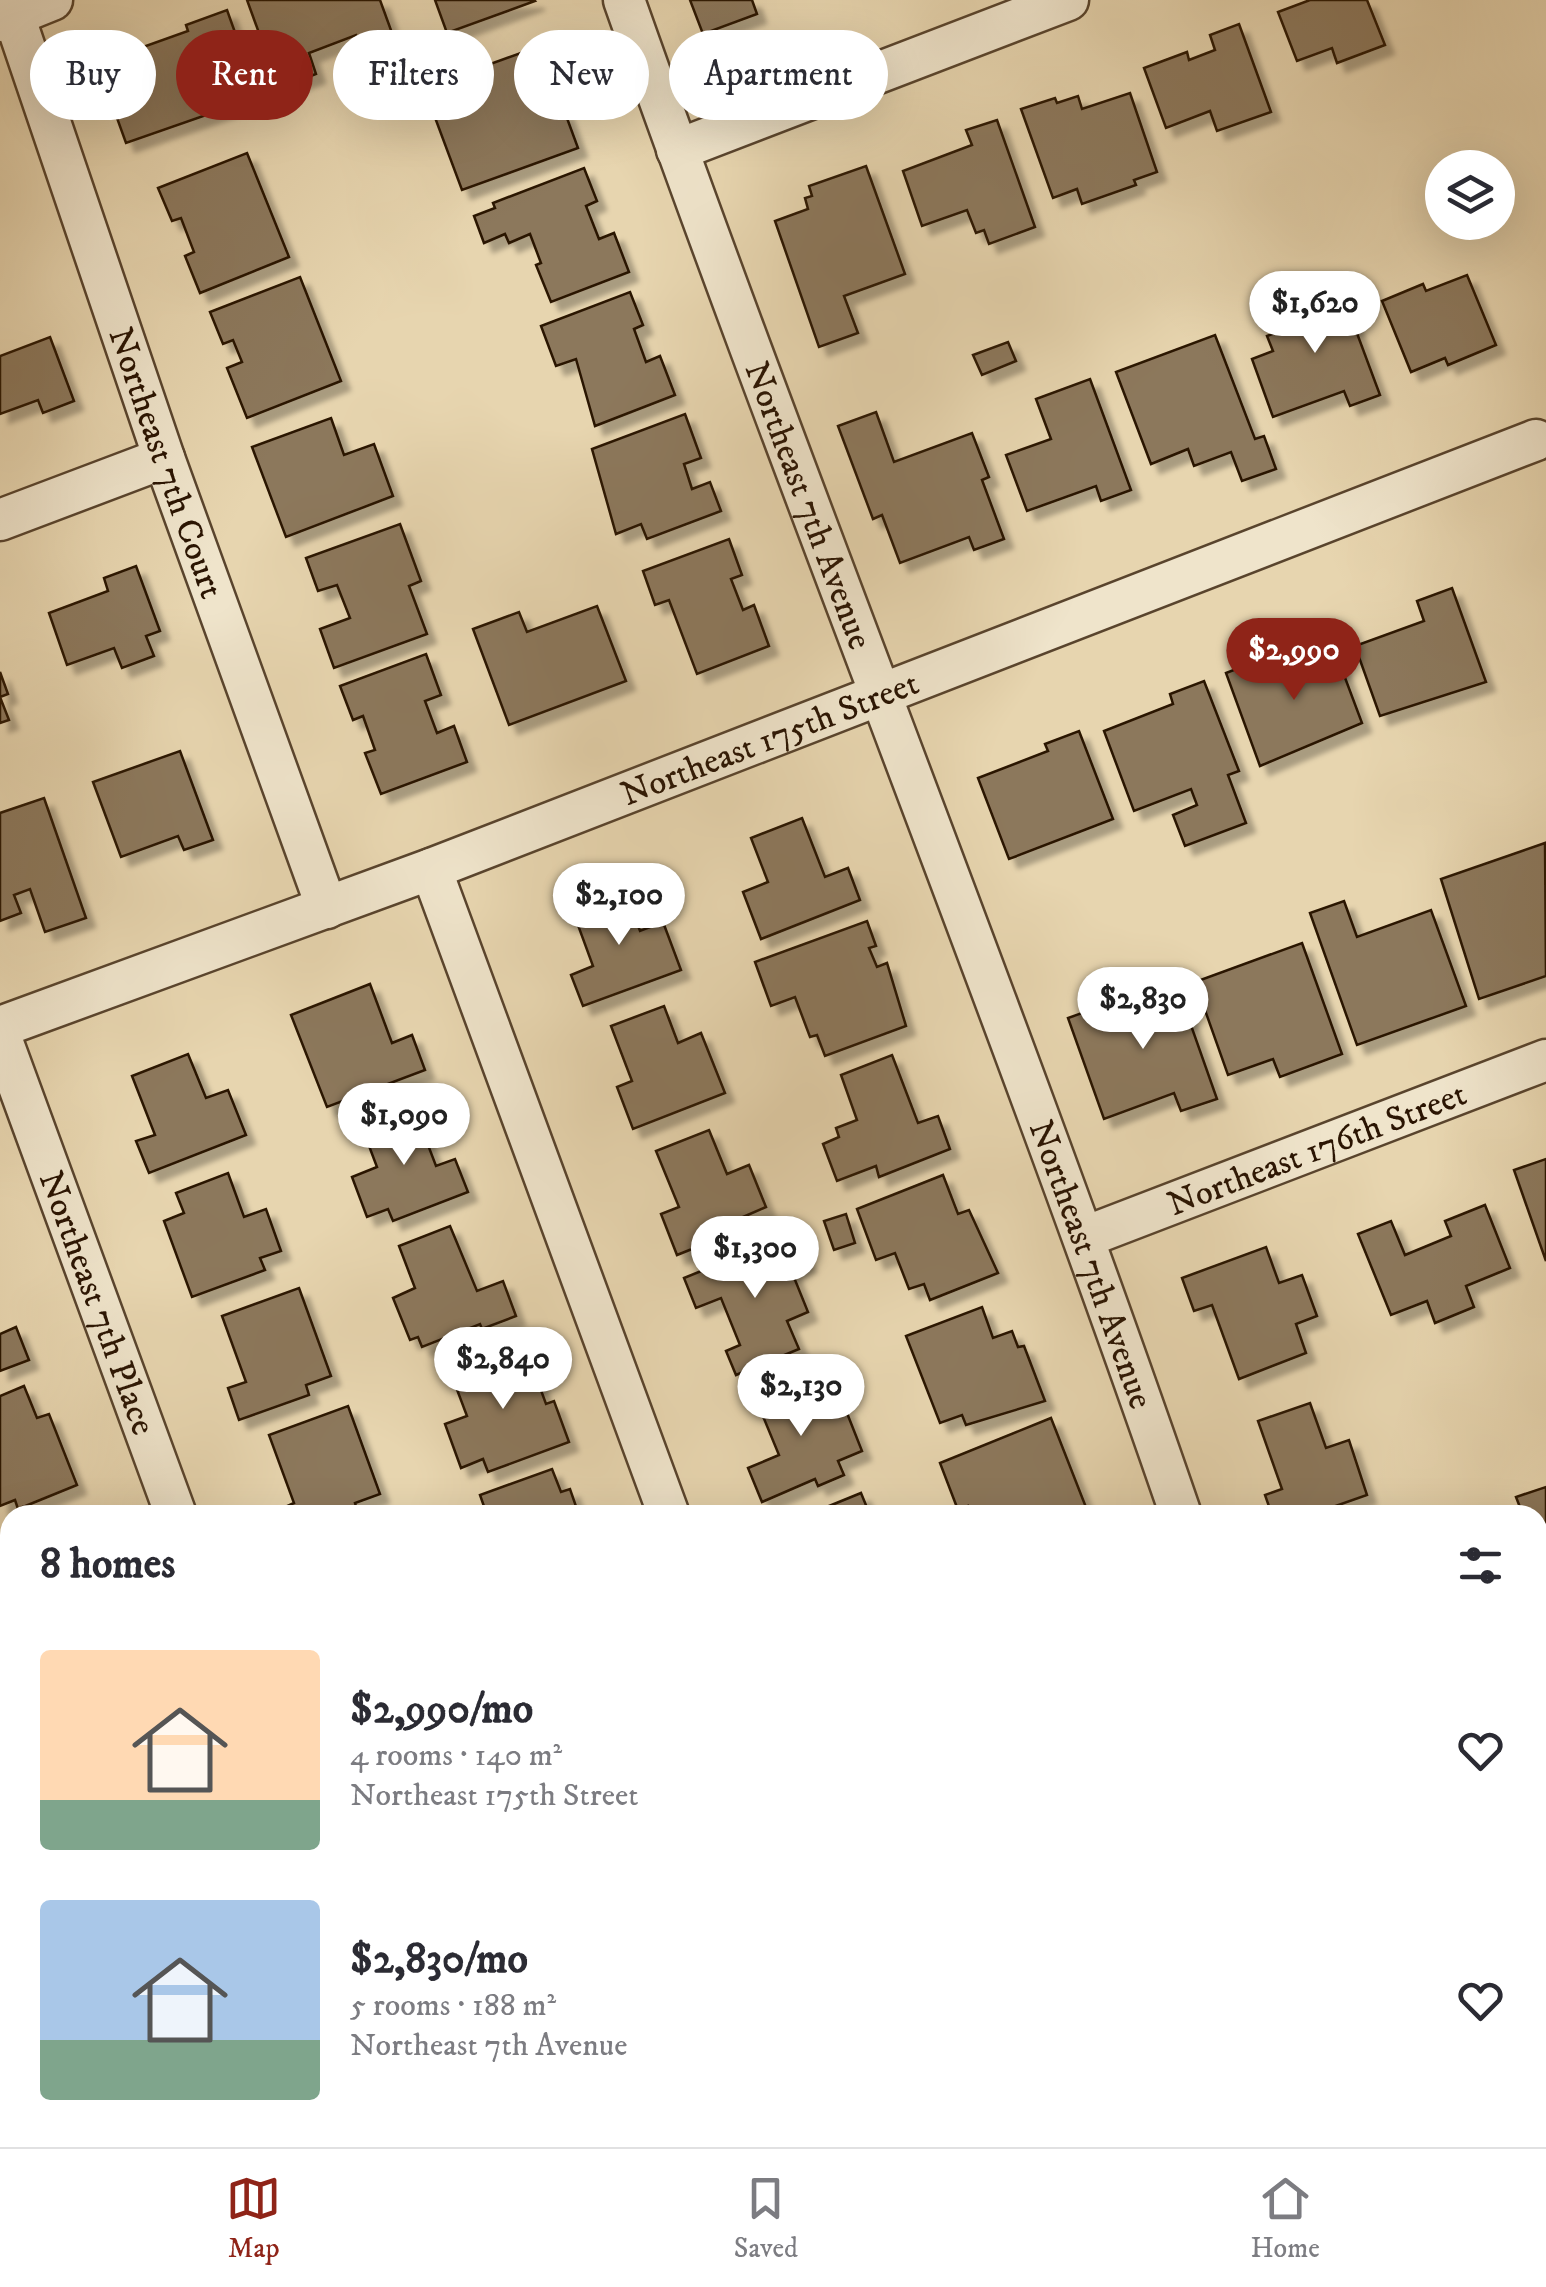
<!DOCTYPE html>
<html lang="en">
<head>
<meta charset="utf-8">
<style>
  :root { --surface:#fff; --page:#f7f7f7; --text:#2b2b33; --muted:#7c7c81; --line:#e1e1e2; --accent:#8f2418 }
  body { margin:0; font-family:"IM FELL DW Pica",serif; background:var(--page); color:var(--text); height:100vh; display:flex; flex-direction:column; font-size:38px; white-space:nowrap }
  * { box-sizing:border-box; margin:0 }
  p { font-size:32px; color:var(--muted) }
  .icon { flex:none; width:55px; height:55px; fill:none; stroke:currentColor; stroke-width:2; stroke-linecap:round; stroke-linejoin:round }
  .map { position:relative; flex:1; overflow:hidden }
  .details { position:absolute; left:0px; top:1505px; width:1548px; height:642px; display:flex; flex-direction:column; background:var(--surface); border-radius:30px 30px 0 0; box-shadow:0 10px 40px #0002 }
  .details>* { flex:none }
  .top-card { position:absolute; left:30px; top:30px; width:1000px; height:90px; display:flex; gap:20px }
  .tools { position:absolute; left:1425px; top:150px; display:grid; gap:20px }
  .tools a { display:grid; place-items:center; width:90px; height:90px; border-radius:50%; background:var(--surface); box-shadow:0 10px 40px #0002; font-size:50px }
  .price { position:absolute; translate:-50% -85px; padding:0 22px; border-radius:35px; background:#fff; color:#222; font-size:32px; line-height:65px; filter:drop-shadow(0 2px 5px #0008) }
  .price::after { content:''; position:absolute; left:50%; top:60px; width:30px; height:22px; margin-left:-15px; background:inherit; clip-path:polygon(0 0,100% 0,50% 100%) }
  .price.on { background:var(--accent); color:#fff }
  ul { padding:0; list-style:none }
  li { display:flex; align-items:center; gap:30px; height:250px; padding:0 40px }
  li span { display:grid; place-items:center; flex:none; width:280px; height:200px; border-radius:10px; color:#555 }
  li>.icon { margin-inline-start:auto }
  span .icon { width:120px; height:120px; fill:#fffc; stroke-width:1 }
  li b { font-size:42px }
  h2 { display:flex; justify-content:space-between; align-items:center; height:120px; padding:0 40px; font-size:42px }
  .pill { padding:0 35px; border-radius:45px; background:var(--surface); box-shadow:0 10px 40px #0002; font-size:35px; line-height:90px }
  .pill.on { background:var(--accent); color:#fff }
  .tabs { display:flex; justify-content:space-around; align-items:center; height:140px; border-top:2px solid var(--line); background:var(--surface); font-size:28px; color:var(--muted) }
  .tabs a { display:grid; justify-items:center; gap:5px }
  .tabs .on { color:var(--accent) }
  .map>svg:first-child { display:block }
  .building { fill:#8c785c; stroke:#2a1402; stroke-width:2.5; filter:url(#shadow) }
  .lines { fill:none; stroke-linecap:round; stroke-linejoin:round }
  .street-casing { stroke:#59442d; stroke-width:45 }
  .street { stroke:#efe4cb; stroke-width:40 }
  .labels { text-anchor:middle; stroke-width:10; stroke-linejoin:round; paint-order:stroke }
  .street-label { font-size:35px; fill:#2a1402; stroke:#efe4cb }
</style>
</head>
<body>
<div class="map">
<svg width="1546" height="2147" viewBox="0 0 1546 2147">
  <defs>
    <filter id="shadow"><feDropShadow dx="9" dy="9" stdDeviation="2.5" flood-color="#0004"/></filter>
  </defs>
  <rect width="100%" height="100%" fill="#e7d5af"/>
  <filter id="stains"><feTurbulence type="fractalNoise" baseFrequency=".002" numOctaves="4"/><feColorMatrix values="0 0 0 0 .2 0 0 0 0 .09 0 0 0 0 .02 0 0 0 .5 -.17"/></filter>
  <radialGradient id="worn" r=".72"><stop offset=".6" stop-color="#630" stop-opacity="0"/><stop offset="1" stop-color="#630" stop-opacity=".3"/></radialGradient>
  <!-- building -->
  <g class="building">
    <polygon points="247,0 380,0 396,44 364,56 356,35 309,53 316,74 279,88"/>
    <polygon points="435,0 534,0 535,1 447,33"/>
    <polygon points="690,0 752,0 757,14 703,34"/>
    <polygon points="1310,0 1367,0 1385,45 1337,63 1332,48 1297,61 1278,12"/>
    <polygon points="227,10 258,97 126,143 99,68 131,57 129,52 188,31 186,25"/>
    <polygon points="1239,24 1271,112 1217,131 1210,111 1166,128 1144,68 1187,52 1189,60 1215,50 1210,35"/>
    <polygon points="529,50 553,115 564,110 578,148 462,190 424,88"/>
    <polygon points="1130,93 1157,172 1134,180 1136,185 1082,204 1077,189 1053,198 1021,109 1055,98 1057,103 1078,96 1082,109"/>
    <polygon points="997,120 1035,227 989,244 984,230 976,233 967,210 922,226 903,171 972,145 966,130"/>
    <polygon points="247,153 289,257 200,293 185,256 194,252 181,218 172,221 158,188"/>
    <polygon points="866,166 905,274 844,296 858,333 819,347 775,221 808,209 805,198 812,196 809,186"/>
    <polygon points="584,168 597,201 586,206 599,239 614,233 629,272 551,302 536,265 541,263 530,234 509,243 505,234 484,243 474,216 495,208 493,203"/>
    <polygon points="1467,275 1496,345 1448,365 1445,358 1411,372 1382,301 1423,284 1426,291"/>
    <polygon points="300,277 341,381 247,418 227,368 242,362 233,340 223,344 210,312"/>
    <polygon points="1339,285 1380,395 1350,406 1344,391 1273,417 1252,359 1273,351 1267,336 1290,327 1282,306"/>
    <polygon points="630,292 643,325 634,329 646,362 660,356 675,395 595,426 576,359 556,366 541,326"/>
    <polygon points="1215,335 1255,439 1264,436 1276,469 1242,481 1231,452 1194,466 1188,449 1151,464 1116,372"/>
    <polygon points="50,337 74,401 43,413 38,400 0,414 0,356"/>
    <polygon points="1008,342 1016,361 982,375 973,355"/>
    <polygon points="1090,379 1131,490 1101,501 1096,486 1027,511 1006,455 1051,439 1036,399"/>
    <polygon points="876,412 894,462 972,433 989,477 982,480 1004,539 974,550 969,537 900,563 882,515 873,519 838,426"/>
    <polygon points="685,414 701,458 684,464 692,489 710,482 721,511 647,539 641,524 616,534 592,449"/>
    <polygon points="331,418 344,455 374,444 393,496 286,537 252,447"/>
    <polygon points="400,524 421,581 409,586 427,634 334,668 320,629 350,618 337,585 318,591 306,558"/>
    <polygon points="729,539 742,575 731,579 743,610 754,605 769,646 697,674 669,600 655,605 643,571"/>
    <polygon points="136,566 160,631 146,636 154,656 122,668 114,648 67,665 49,613 108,591 104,578"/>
    <polygon points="1452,588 1486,682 1380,716 1355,646 1424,621 1417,601"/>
    <polygon points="597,606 626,681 509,725 473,629 519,612 527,632"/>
    <polygon points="1332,643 1362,723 1260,766 1226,673 1257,661 1260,670"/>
    <polygon points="426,654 441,695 425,701 437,733 454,726 467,762 381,794 365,753 375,750 363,716 353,720 340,686"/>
    <polygon points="0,672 8,694 0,697 9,720 0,723"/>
    <polygon points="1204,681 1239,771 1228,775 1246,823 1185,846 1173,815 1197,805 1191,789 1134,811 1104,731 1173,704 1170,694"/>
    <polygon points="1079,731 1113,819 1009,859 978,778 1048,751 1045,744"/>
    <polygon points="180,751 213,840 184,850 178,836 121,857 93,782"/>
    <polygon points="44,798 86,918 45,932 30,889 14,895 21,913 0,921 0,813"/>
    <polygon points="802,818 825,877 848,868 860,900 761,939 743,892 768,882 751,838"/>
    <polygon points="1545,843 1546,976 1479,999 1441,879"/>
    <polygon points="623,886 640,931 663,922 681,970 583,1006 571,975 593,966 571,906"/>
    <polygon points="1344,901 1357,937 1431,910 1466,1006 1357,1045 1310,913"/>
    <polygon points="867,921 876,946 869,948 877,967 887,963 906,1026 825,1056 817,1035 810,1037 795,997 771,1006 755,962"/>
    <polygon points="1302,943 1342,1054 1280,1077 1273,1059 1228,1075 1195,982"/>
    <polygon points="1175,980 1217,1099 1181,1111 1174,1093 1104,1119 1068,1018"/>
    <polygon points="370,984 392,1043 412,1035 425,1070 327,1107 291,1015"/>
    <polygon points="664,1006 678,1043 701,1033 725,1093 633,1129 617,1087 632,1081 611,1026"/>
    <polygon points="188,1054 206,1098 228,1090 246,1135 149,1173 136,1141 155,1135 132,1076"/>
    <polygon points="892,1055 918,1123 938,1116 950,1149 879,1177 876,1166 837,1181 823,1144 839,1137 836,1128 857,1120 841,1075"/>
    <polygon points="412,1103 436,1166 455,1159 468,1192 393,1221 388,1209 367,1217 352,1177 377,1167 360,1122"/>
    <polygon points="709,1130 727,1174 749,1165 766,1207 743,1217 747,1227 677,1255 661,1214 679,1207 656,1151"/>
    <polygon points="1546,1159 1546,1261 1514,1170"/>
    <polygon points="228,1173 244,1217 266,1209 281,1251 260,1258 265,1270 192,1297 164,1221 184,1213 176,1193"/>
    <polygon points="943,1175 958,1214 969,1210 998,1273 930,1300 924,1284 909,1289 895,1253 876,1260 857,1209"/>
    <polygon points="1485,1205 1510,1268 1466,1286 1474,1307 1435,1323 1427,1301 1391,1315 1358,1234 1391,1221 1405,1255 1451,1236 1445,1221"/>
    <polygon points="846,1214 855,1243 834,1250 824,1221"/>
    <polygon points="450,1226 477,1291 503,1281 516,1316 482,1329 480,1324 422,1347 418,1337 410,1340 393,1298 415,1288 399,1246"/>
    <polygon points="780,1239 785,1252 800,1246 807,1263 791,1270 808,1312 787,1321 799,1349 736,1375 726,1351 740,1345 721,1298 696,1308 684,1278"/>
    <polygon points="1266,1247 1279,1283 1302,1275 1317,1316 1296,1324 1306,1353 1239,1379 1212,1305 1194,1311 1182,1278"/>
    <polygon points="299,1288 331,1376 306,1385 309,1395 239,1420 228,1388 246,1382 222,1316"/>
    <polygon points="982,1307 993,1338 1012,1331 1018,1347 1024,1346 1045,1401 966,1425 962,1415 940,1423 906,1336"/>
    <polygon points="16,1327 29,1360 0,1371 0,1334"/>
    <polygon points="524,1344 546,1404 554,1401 569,1442 488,1472 483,1459 461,1468 445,1424 467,1416 450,1371"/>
    <polygon points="804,1371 824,1417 845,1408 862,1451 838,1461 844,1475 818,1486 815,1479 762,1502 748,1468 779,1455 753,1392"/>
    <polygon points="24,1386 37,1418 49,1414 77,1485 18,1509 15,1500 0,1506 0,1396"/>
    <polygon points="1310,1403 1326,1448 1349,1440 1367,1495 1310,1515 1272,1515 1265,1495 1282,1489 1258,1421"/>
    <polygon points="348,1406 380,1494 355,1503 358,1513 354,1515 268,1515 294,1503 269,1435"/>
    <polygon points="1051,1418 1089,1515 971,1515 968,1506 958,1510 940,1463"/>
    <polygon points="552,1469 561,1492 570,1489 579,1515 487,1515 480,1495"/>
    <polygon points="1546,1487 1546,1560 1538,1536 1538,1515 1523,1515 1516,1497"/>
    <polygon points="861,1493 870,1515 807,1515"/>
    <polygon points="1538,1784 1546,1804 1546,1839 1538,1842"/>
    <polygon points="3,1899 10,1928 0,1931 0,1901"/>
    <polygon points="10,1985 10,2073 0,2077 0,1989"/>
    <polygon points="1546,2005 1546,2064 1538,2067 1538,2008"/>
    <polygon points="10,2103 10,2138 80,2138 83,2147 0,2147 0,2107"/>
    <polygon points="616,2138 647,2138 651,2147 590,2147"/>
    <polygon points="673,2138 776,2138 778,2144 677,2147"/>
    <polygon points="1136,2138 1217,2138 1221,2147 1118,2147"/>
    <polygon points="1261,2138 1358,2138 1333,2147 1264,2147"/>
  </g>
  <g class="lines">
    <!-- street casing -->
    <g class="street-casing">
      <g id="street">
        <path id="s1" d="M624,0C803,507 1006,1006 1181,1515"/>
        <path id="s2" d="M14,16L164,458L327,908"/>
        <polyline points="0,21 52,0"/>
        <polyline points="677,150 1068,0"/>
        <polyline points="0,520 164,458"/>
        <polyline points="431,869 669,1515"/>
        <path id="s3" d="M0,1027L431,869L1536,440"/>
        <path id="s4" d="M0,1035L176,1515"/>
        <path id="s5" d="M1085,1237L1546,1060"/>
        <polyline points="1538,1691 1546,1688"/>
        <polyline points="321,2147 345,2138"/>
      </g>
    </g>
    <!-- street -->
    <use href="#street" class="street"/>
  </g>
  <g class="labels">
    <!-- street labels -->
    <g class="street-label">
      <text dy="12" stroke="none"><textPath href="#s2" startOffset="472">Northeast 7th Court</textPath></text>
      <text dy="12" stroke="none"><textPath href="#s1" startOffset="538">Northeast 7th Avenue</textPath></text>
      <text dy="12" stroke="none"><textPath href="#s3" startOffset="822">Northeast 175th Street</textPath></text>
      <text dy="12" stroke="none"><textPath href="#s5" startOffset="248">Northeast 176th Street</textPath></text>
      <text dy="12" stroke="none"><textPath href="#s1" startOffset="1348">Northeast 7th Avenue</textPath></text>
      <text dy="12" stroke="none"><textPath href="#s4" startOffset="285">Northeast 7th Place</textPath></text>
    </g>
  </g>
  <rect width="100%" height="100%" filter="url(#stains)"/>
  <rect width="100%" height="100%" fill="url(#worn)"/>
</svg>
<div class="tools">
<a><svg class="icon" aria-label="layers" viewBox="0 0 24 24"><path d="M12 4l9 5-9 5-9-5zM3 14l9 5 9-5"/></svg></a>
</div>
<b class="price" style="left:1315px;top:356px">$1,620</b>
<b class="price on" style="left:1294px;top:703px">$2,990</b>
<b class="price" style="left:619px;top:948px">$2,100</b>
<b class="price" style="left:1143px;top:1052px">$2,830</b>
<b class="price" style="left:404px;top:1168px">$1,090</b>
<b class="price" style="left:755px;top:1301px">$1,300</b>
<b class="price" style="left:503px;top:1412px">$2,840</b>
<b class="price" style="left:801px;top:1439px">$2,130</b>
<div class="top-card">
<a class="pill">Buy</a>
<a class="pill on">Rent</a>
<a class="pill">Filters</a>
<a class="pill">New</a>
<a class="pill">Apartment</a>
</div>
<section class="details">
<h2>8 homes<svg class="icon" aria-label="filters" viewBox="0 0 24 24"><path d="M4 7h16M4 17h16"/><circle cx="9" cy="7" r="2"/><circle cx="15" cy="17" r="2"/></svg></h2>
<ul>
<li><span style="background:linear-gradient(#ffd9b3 75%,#7fa58c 0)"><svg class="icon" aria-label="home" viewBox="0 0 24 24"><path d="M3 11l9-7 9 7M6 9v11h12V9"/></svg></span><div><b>$2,990/mo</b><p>4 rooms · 140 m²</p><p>Northeast 175th Street</p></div><svg class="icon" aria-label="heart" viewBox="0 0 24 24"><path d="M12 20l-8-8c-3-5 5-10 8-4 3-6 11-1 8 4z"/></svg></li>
<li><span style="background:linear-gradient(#a9c7e8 70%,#7fa58c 0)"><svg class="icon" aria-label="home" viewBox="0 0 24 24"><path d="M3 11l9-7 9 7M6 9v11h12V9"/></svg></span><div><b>$2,830/mo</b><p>5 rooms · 188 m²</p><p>Northeast 7th Avenue</p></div><svg class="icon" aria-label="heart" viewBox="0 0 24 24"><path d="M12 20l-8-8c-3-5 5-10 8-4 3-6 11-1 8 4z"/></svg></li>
</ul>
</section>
</div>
<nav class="tabs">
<a class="on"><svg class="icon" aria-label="map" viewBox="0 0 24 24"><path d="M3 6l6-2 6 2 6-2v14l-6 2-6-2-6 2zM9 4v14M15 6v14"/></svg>Map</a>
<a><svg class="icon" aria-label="saved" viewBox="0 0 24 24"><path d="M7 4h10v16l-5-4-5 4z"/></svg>Saved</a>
<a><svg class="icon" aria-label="home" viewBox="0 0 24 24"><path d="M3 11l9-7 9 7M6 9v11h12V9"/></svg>Home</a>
</nav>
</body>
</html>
